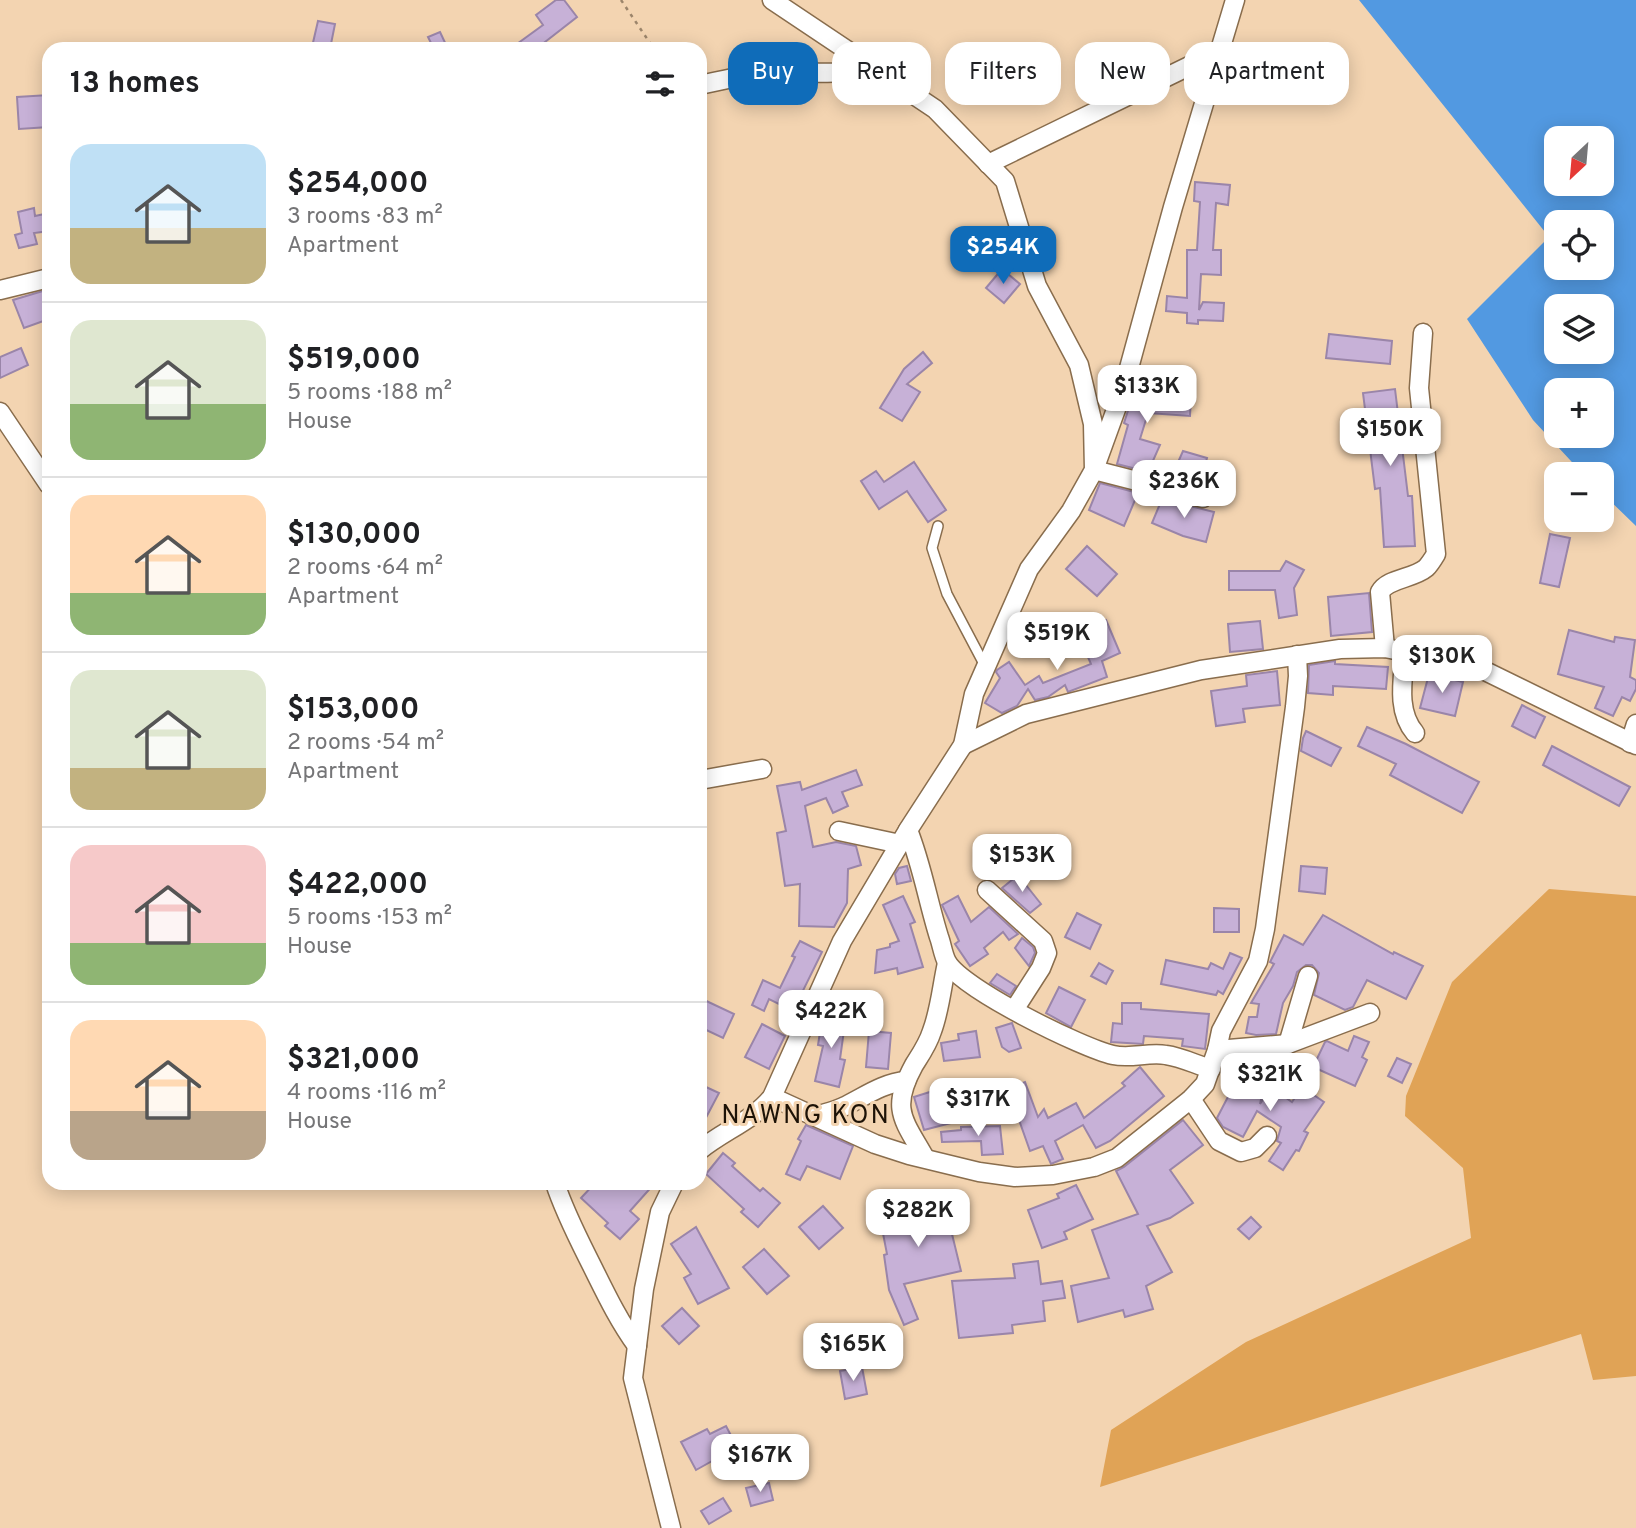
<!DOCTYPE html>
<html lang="en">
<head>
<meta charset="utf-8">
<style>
  :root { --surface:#fff; --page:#f6f6f6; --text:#202124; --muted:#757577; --line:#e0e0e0; --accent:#0f6cb9 }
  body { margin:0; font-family:Overpass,sans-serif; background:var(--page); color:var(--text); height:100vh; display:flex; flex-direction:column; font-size:26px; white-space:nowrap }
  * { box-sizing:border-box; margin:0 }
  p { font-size:23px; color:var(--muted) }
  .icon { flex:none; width:38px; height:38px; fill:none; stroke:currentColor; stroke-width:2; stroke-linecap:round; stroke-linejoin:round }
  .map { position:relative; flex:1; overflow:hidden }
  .side { position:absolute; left:42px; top:42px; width:665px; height:1148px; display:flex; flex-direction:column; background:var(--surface); border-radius:21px; box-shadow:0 4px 18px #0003 }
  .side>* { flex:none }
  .top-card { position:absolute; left:728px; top:42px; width:665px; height:63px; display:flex; gap:14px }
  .needle { width:46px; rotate:206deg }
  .fabs { position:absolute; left:1544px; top:126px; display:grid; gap:14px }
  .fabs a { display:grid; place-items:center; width:70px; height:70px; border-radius:14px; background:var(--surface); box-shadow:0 4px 18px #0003; font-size:35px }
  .price { position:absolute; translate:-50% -60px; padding:0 16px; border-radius:14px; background:#fff; color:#222; font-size:23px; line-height:46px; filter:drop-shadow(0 2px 4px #0008) }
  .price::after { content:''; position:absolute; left:50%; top:42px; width:21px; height:16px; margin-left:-10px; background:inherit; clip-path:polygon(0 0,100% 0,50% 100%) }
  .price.selected { background:var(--accent); color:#fff }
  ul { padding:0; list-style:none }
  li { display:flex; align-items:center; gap:21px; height:175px; padding:0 28px }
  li+li { border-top:2px solid var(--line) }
  li span { display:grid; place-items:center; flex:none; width:196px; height:140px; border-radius:21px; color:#555 }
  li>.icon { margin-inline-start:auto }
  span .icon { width:84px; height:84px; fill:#fffc; stroke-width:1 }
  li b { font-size:30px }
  h2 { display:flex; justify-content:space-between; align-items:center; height:84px; padding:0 28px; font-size:30px }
  .chip { padding:0 24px; border-radius:21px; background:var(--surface); box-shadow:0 4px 18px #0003; font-size:24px; line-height:63px }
  .chip.selected { background:var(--accent); color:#fff }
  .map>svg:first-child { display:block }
  .green { fill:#e0a356 }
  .water { fill:#5299e1; fill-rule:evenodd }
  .building { fill:#c7b1d7; stroke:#9a85a9; stroke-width:2 }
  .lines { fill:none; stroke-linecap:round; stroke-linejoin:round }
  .lane-casing { stroke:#896d4d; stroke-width:12 }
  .street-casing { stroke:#896d4d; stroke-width:21 }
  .path { stroke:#9c856b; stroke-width:2.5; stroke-dasharray:3.5 5; stroke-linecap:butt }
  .lane { stroke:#fff; stroke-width:9 }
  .street { stroke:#fff; stroke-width:18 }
  .labels { text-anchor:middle; stroke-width:6; stroke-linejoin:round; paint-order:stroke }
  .quarter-label { font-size:26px; letter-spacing:2px; fill:#1d1206; stroke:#f3d4b1 }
</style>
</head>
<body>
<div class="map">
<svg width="1636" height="1528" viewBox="0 0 1636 1528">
  <rect width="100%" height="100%" fill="#f3d4b1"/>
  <!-- green -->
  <polygon class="green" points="1549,889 1636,896 1636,1376 1593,1380 1581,1334 1100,1487 1111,1430 1246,1342 1471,1238 1463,1168 1405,1116 1406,1096 1452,982"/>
  <!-- water -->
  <path class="water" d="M1359,0H1636V526L1601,492V474H1583L1533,420L1467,319L1549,237ZM1556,138H1601V184H1556ZM1556,222H1601V268H1556ZM1556,306H1601V352H1556ZM1556,390H1601V436H1556Z"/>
  <!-- building -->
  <g class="building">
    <polygon points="556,0 564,0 577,17 536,49 510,49 543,25 536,15"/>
    <polygon points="318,21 335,24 330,49 312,47"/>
    <polygon points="440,32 448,49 434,49 428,37"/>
    <polygon points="49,95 49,127 19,129 17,97"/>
    <polygon points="1195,182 1230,185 1228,205 1216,203 1213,250 1221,250 1221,275 1201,274 1199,310 1203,302 1224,303 1223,321 1198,320 1198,324 1187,323 1187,313 1166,311 1167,296 1187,298 1187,250 1197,250 1200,202 1194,201"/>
    <polygon points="34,208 35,216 49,213 49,231 34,233 37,244 19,248 15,235 22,233 18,212"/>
    <polygon points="1002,269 1020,284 1004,303 986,288"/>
    <polygon points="46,290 49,299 49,319 24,328 13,300"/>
    <polygon points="1329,334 1392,341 1390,364 1326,358"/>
    <polygon points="21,348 28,365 0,378 0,357"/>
    <polygon points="923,352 932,363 907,384 920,392 902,421 880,408 904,369"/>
    <polygon points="1136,386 1163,394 1191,396 1190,416 1148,413 1140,439 1160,445 1148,472 1117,464 1128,425 1124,423"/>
    <polygon points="1395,389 1408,496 1412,496 1415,546 1384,547 1380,488 1375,489 1363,393"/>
    <polygon points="1183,451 1207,458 1200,485 1171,478"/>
    <polygon points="914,462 946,510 928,522 907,491 879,509 861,481 876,471 884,482"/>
    <polygon points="1100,483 1138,493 1124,526 1089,510"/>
    <polygon points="1162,499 1214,512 1206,542 1183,536 1152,523"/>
    <polygon points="1550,534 1570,538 1559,587 1540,583"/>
    <polygon points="1087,546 1117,574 1097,596 1066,569"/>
    <polygon points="1286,561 1304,570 1294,588 1297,615 1279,618 1275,590 1229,590 1229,571 1280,571"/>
    <polygon points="1369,593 1372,632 1331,636 1328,597"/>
    <polygon points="1106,620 1120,653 1102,661 1107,677 1068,692 1065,685 1048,697 1035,700 1028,689 1017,706 1002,713 985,703 1000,678 996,672 997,670 1009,662 1025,685 1039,676 1043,683 1091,664 1077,632"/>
    <polygon points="1260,621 1263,649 1230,652 1228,624"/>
    <polygon points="1569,630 1614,642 1615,637 1635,640 1630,677 1636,680 1636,689 1630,701 1622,697 1613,716 1595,708 1604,687 1558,674"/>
    <polygon points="1335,661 1335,664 1388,667 1386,689 1333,686 1333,695 1308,693 1309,665"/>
    <polygon points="1277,671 1280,705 1243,709 1245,722 1216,726 1211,691 1247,686 1246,675"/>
    <polygon points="1429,674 1463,682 1455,716 1420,708"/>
    <polygon points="1522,705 1545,717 1535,738 1512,726"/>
    <polygon points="1367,727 1406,744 1479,782 1462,813 1390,775 1396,764 1358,746"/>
    <polygon points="1306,731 1341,748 1331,766 1301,751 1303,738"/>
    <polygon points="1552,746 1630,787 1619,806 1543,765"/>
    <polygon points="856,770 862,785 842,792 848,806 833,813 826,798 805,806 813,847 836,842 856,846 861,865 848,869 847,903 834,927 799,926 800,884 785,886 777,833 786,831 777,786 800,782 802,790"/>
    <polygon points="907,866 911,881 897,884 895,874 899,868"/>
    <polygon points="1301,866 1327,868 1325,894 1299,891"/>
    <polygon points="1018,875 1041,904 1030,913 1002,888"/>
    <polygon points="903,896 915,922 910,924 923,967 898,974 897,968 875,973 877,950 890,947 890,944 899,941 883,905"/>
    <polygon points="958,896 971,922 989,907 1018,934 1009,940 1003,932 984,948 988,954 970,966 955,944 959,941 942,905"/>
    <polygon points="1214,908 1239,909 1239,932 1214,932"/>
    <polygon points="1077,913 1101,925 1090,949 1065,937"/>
    <polygon points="1323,915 1393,954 1394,952 1423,966 1406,999 1367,980 1353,1007 1345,1010 1314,995 1319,973 1312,965 1306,965 1297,972 1293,986 1283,1003 1276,1034 1256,1035 1246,1033 1249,1017 1257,1017 1259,1004 1251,1003 1274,964 1270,962 1284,935 1303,945"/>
    <polygon points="1022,938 1033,947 1035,953 1029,966 1015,948"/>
    <polygon points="800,941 822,952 793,1011 769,999 764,1011 752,1005 763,980 780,988 795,957 792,956"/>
    <polygon points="1230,953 1242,958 1223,994 1218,991 1216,995 1161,984 1166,960 1208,969 1211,963 1223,969"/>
    <polygon points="1099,963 1113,971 1106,984 1091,976"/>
    <polygon points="997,974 1016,986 1010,995 990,983"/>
    <polygon points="1059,987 1085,1000 1071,1027 1046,1013"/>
    <polygon points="700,998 734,1014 723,1038 700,1027"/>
    <polygon points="1122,1003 1141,1003 1141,1009 1209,1014 1205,1049 1182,1046 1183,1039 1144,1036 1143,1044 1111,1042 1113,1023 1122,1024"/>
    <polygon points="823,1013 846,1016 840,1059 845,1060 839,1087 815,1081 823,1046 818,1045"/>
    <polygon points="1012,1023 1021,1048 1009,1052 1002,1047 996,1028"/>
    <polygon points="762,1024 785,1036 769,1069 745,1057"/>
    <polygon points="869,1031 891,1033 888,1069 866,1067"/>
    <polygon points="976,1031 980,1057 944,1061 941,1043 959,1040 958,1034"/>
    <polygon points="1354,1036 1369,1042 1362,1057 1367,1060 1355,1086 1313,1067 1325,1042 1327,1041 1348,1051"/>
    <polygon points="1397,1058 1411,1064 1402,1083 1388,1076"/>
    <polygon points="1140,1067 1164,1096 1110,1141 1096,1148 1083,1125 1055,1141 1063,1159 1051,1164 1043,1146 1030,1151 1008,1089 1025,1082 1038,1117 1044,1109 1048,1118 1076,1103 1084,1118 1125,1086 1122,1083"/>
    <polygon points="1244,1067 1265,1082 1260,1104 1271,1087 1292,1102 1302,1087 1324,1102 1304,1131 1308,1133 1299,1151 1296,1150 1283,1170 1269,1161 1281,1143 1277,1141 1281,1127 1257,1111 1243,1137 1223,1127 1217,1118 1231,1091 1228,1090"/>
    <polygon points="706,1087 719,1093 700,1129 700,1098"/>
    <polygon points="964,1089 970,1118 924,1130 914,1097 936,1090 937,1095"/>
    <polygon points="1183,1120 1203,1145 1170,1170 1193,1203 1170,1218 1147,1226 1172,1272 1146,1286 1153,1309 1125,1317 1123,1310 1078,1322 1071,1286 1109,1278 1092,1230 1138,1214 1116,1171 1124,1167"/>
    <polygon points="806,1125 853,1146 840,1179 807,1166 800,1180 786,1174 801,1141 798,1139"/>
    <polygon points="1000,1126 1003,1154 982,1155 981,1141 942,1142 941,1132 961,1130 961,1127"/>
    <polygon points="723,1153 735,1163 732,1166 760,1191 763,1188 780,1203 758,1227 741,1212 744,1209 706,1174"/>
    <polygon points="595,1183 655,1183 630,1211 639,1219 620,1239 605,1226 608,1223 581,1198"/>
    <polygon points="1076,1185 1093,1219 1064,1232 1067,1239 1042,1248 1028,1210 1059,1198 1057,1194"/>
    <polygon points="942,1193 961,1271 904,1284 918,1319 904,1325 889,1290 884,1255 887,1254 880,1218 908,1212 906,1202"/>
    <polygon points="823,1206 843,1228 819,1249 799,1227"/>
    <polygon points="1251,1217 1261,1227 1249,1239 1238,1229"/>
    <polygon points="696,1227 729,1288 698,1304 684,1278 691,1274 671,1244"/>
    <polygon points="764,1249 789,1276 767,1294 743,1267"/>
    <polygon points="1038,1261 1041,1284 1062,1281 1065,1298 1043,1301 1045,1321 1012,1325 1013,1333 959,1338 952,1281 1015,1278 1013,1264"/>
    <polygon points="682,1308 699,1326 679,1344 662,1326"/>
    <polygon points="862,1367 867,1394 845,1399 840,1371"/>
    <polygon points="726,1426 737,1447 696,1470 681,1442 707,1429 710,1434"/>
    <polygon points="769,1483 773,1500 751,1506 746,1488"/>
    <polygon points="723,1498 731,1511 709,1524 701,1511"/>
  </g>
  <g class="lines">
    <!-- lane casing -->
    <g class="lane-casing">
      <polyline id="lane" points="938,526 932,548 947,594 985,666"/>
    </g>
    <!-- street casing -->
    <g class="street-casing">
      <g id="street">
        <path d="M700,85C727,79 753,73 781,72C810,70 842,79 867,64"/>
        <polyline points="988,164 1220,51"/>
        <polyline points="0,290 49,278"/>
        <polyline points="0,412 49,485"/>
        <polyline points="1203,498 1094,470 1123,390 1173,207 1235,0"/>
        <path d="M1385,648L1380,592C1388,578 1413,579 1426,568C1430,564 1433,559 1436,554L1419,388L1423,333"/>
        <path d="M1405,652C1403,679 1396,711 1415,733"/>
        <polyline points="1630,743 1636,724"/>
        <polyline points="963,745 1026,714 1201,670 1340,649 1385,648 1475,666 1636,745"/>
        <polyline points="700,780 762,769"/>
        <path d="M908,830C922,865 928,902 939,937C942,945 943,955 947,962C962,989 1082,1048 1113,1055C1131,1059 1148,1052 1166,1055C1181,1057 1197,1065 1211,1069"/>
        <polyline points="839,831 900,844"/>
        <polyline points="987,890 1043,941 1047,953 1041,968 1014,1010"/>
        <polyline points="1288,1044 1308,976"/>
        <polyline points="1217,1050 1288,1044 1370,1013"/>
        <polyline points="772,1097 875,1144 909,1155 979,1172 1015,1177 1053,1175 1094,1167 1117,1158 1191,1099 1205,1084 1217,1050 1221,1031 1258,961 1265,929 1295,707 1298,676 1297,655"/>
        <polyline points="1191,1099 1219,1141 1241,1152 1255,1148 1267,1136"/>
        <path d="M816,1116C825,1113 834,1111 843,1107C864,1097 882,1083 906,1081"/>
        <path d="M700,1150C723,1131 754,1120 772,1097L842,941L908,830L963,745L974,694L1029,569L1071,511L1094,470L1093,424L1079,365L1037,286L1005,181L935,109L772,0"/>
        <path d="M925,1158C903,1119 890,1109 914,1065C921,1054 928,1044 932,1031C940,1010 942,985 947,963"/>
        <path d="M555,1183C564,1211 578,1238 591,1264C605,1292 618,1320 637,1346"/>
        <polyline points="671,1528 633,1378 644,1289 660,1212 674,1183"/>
      </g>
    </g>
    <!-- path -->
    <polyline class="path" points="621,0 654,49"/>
    <!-- lane -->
    <use href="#lane" class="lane"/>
    <!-- street -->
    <use href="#street" class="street"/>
  </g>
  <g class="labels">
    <!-- quarter labels -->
    <g class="quarter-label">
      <text x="806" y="1123">NAWNG KON</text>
    </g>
  </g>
</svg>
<div class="fabs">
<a><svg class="needle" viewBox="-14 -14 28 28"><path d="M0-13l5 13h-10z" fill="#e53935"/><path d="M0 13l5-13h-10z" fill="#757577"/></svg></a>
<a><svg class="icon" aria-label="locate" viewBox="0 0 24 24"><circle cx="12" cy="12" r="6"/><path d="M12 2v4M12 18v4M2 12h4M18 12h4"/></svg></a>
<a><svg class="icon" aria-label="layers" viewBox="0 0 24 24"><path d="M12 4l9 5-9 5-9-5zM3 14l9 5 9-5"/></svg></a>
<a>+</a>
<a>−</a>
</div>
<b class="price selected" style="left:1003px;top:286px">$254K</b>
<b class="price" style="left:1147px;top:425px">$133K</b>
<b class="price" style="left:1390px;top:468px">$150K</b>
<b class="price" style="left:1184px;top:520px">$236K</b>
<b class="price" style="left:1057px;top:672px">$519K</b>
<b class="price" style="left:1442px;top:695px">$130K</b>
<b class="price" style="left:1022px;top:894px">$153K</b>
<b class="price" style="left:831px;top:1050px">$422K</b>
<b class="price" style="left:1270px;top:1113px">$321K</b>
<b class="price" style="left:978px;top:1138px">$317K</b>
<b class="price" style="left:918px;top:1249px">$282K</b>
<b class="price" style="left:853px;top:1383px">$165K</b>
<b class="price" style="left:760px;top:1494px">$167K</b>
<div class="top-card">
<a class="chip selected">Buy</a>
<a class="chip">Rent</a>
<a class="chip">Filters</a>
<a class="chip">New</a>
<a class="chip">Apartment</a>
</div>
<section class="side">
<h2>13 homes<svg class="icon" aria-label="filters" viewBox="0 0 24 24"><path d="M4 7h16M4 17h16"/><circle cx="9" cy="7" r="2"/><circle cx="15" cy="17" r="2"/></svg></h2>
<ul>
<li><span style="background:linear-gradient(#bfe0f5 60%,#c2b280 0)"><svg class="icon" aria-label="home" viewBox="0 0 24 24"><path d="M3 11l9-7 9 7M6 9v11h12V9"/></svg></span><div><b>$254,000</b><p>3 rooms · 83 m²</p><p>Apartment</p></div></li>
<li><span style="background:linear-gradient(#dfe7d0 60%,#8fb573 0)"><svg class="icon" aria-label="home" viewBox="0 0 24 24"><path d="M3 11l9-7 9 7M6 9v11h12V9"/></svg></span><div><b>$519,000</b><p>5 rooms · 188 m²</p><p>House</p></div></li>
<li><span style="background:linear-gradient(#ffd9b3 70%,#8fb573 0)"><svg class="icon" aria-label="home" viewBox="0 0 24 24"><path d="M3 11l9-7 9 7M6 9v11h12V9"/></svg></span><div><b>$130,000</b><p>2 rooms · 64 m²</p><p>Apartment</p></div></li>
<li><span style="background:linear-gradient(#dfe7d0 70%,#c2b280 0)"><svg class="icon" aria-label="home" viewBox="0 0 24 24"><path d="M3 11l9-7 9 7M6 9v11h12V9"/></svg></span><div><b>$153,000</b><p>2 rooms · 54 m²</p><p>Apartment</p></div></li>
<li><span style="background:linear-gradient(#f6c9c9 70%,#8fb573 0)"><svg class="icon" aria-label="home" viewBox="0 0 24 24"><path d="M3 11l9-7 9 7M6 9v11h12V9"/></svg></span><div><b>$422,000</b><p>5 rooms · 153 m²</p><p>House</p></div></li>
<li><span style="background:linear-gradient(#ffd9b3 65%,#b9a48a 0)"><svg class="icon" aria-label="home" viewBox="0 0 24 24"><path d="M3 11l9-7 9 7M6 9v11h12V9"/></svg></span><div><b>$321,000</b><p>4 rooms · 116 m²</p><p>House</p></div></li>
</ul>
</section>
</div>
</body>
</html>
